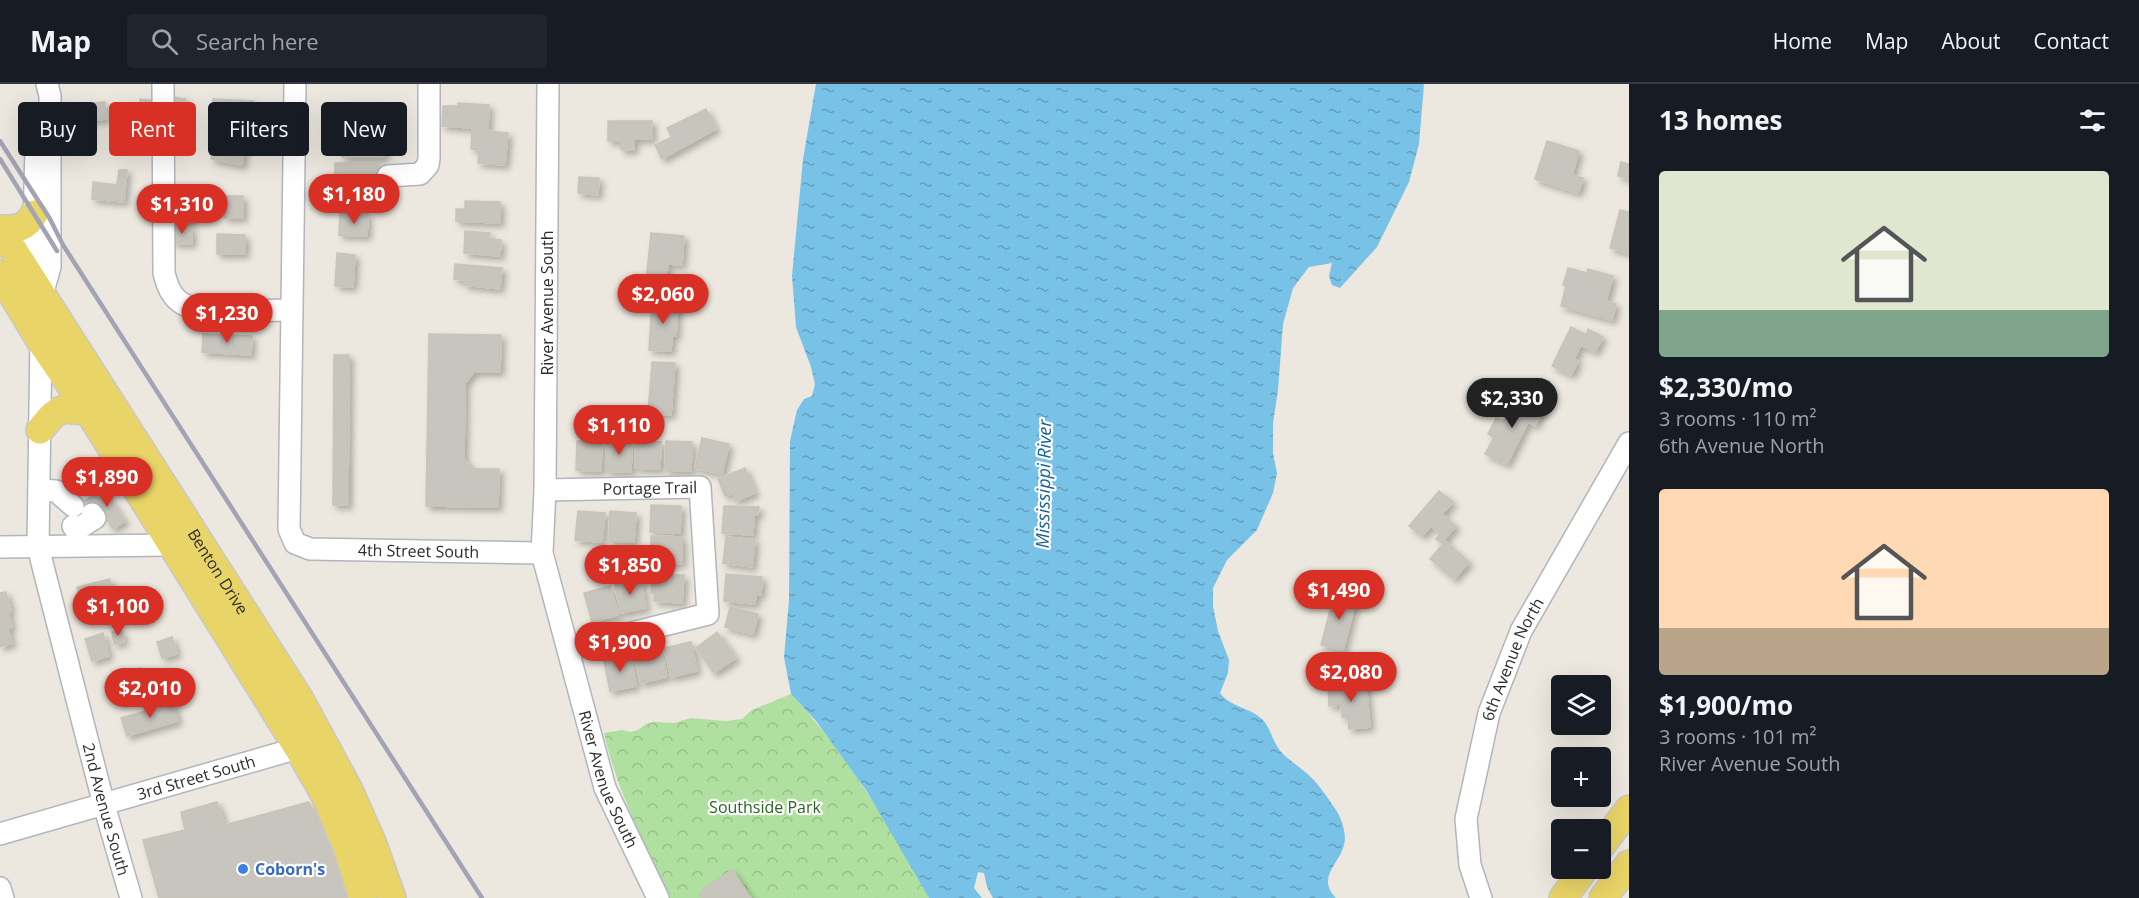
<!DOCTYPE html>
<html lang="en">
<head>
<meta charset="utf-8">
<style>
  :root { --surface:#171b24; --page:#20242c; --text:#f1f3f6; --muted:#9ea1a6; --line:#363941; --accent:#d93025 }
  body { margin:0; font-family:"Open Sans",sans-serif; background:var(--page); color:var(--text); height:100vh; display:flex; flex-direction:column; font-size:22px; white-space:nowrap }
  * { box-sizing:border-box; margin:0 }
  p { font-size:20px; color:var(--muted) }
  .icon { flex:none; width:33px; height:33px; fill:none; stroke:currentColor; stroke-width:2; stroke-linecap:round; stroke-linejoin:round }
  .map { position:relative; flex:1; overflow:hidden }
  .sheet { display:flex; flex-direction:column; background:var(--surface); width:510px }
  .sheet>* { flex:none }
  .hud { position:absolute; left:18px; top:18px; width:570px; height:54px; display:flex; gap:12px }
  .buttons { position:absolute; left:1551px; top:591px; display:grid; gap:12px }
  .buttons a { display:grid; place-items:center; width:60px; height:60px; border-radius:6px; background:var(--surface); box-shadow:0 6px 24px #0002; font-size:30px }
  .price { position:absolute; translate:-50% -51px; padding:0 14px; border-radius:21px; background:var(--accent); color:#fff; font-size:20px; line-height:39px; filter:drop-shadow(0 2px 3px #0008) }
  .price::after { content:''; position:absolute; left:50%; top:36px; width:18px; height:14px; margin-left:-9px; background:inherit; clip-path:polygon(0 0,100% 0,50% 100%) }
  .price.on { background:#222; color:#fff }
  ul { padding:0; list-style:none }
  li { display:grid; align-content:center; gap:12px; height:318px; padding:0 30px }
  li span { display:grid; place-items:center; height:186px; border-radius:6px; color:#555 }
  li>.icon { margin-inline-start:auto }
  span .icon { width:108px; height:108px; fill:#fffc; stroke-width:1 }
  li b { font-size:26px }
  h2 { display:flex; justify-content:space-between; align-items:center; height:72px; padding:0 30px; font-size:26px }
  .pill { padding:0 21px; border-radius:6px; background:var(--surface); box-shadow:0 6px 24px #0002; font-size:21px; line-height:54px }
  .pill.on { background:var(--accent); color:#fff }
  header { display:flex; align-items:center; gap:36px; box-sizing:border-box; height:84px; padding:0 30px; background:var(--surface); border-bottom:2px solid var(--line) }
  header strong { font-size:28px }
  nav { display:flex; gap:33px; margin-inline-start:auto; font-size:21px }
  .search { width:420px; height:54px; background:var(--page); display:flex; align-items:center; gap:15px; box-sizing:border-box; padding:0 21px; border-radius:6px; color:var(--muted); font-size:22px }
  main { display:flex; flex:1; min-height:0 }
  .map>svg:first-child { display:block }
  .forest { fill:url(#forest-crowns) }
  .water { fill:url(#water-ripples) }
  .building { fill:#c8c4be; stroke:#c8c4b8; stroke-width:1.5; filter:url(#shadow) }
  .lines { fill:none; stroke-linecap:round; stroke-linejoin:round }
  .minor-tunnel { stroke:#c6c2bb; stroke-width:21; stroke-dasharray:21 10; stroke-linecap:butt }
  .minor-casing { stroke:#b2b4be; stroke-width:24 }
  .major-casing { stroke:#c8c8c8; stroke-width:30 }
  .minor { stroke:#fff; stroke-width:21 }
  .major { stroke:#e9d467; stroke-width:27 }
  .rail { stroke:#a2a3b5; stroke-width:4.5 }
  .shop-dot { fill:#3f7fe0; stroke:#fff; stroke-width:2 }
  .labels { text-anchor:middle; stroke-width:4.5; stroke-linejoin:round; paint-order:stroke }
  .street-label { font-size:16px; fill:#2c2c2c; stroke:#fff }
  .park-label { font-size:16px; fill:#28661f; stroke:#fff }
  .shop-label { font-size:16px; font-weight:bold; fill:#366cbe; stroke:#fff; text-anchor:start }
  .water-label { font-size:18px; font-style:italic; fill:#156096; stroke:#fff }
</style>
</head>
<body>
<header>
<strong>Map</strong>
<div class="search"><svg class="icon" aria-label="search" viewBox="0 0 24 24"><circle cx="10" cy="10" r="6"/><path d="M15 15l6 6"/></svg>Search here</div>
<nav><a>Home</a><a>Map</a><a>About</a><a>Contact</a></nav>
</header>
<main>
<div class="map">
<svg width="1629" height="814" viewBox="0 0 1629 814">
  <defs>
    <pattern id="forest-crowns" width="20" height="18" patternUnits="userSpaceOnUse" patternTransform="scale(1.5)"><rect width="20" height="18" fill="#b0e09f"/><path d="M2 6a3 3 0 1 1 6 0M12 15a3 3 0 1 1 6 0" fill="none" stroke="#98c089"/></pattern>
    <pattern id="water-ripples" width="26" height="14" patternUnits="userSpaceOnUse" patternTransform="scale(1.5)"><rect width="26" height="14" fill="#78c2e8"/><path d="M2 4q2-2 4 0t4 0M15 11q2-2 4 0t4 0" fill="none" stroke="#639ebc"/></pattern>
    <filter id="shadow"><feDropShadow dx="4" dy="4" stdDeviation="3" flood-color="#0004"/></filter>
  </defs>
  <rect width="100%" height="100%" fill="#ece8df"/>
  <!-- forest -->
  <path class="forest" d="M791,610C847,670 890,742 929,814H670C645,760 617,708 604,649L622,646L630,648L638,646L646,640L654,638L674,639L691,634L726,637L742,635L752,626Z"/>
  <!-- water -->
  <path class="water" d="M816,0H1424L1419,60L1409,98L1377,163L1340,204L1332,201L1329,192L1332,179L1309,183L1293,204L1283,240L1278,306L1273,339V369L1277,389L1273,409L1257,446L1227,476L1213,504V522L1218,547L1229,576L1228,589L1220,609C1230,623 1249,623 1262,635C1271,644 1273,660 1283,670C1289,676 1297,681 1304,687C1317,697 1327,713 1336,726C1342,736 1347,750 1344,761C1339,781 1316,793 1336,814H993L987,803L984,789L978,788L974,804L982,814H929L866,706L816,637L791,610L784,573L789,516L790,357L797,326L804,315L812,312L815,300L811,283L796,243L792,192L803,75Z"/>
  <!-- building -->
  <g class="building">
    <polygon points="174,13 186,15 184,32 173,31"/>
    <polygon points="140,15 157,17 155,34 138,32"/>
    <polygon points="213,15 254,17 252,40 227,39 227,31 212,30"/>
    <polygon points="105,18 107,35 76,37 74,20"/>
    <polygon points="351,19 397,22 396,44 350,41"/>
    <polygon points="458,19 489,21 488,45 442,42 443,22 458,22"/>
    <polygon points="706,25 716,45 662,75 655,61 672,53 667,44"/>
    <polygon points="608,37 652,37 652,55 634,55 634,66 621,66 621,57 608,57"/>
    <polygon points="472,46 508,49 505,81 478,79 479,66 471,65"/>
    <polygon points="342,54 385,55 384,73 342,73"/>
    <polygon points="215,57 245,63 242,81 211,75"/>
    <polygon points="1547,57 1579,67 1572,91 1583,94 1578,109 1535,95"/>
    <polygon points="1621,78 1629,80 1629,95 1618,92"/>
    <polygon points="335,79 377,79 377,97 335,98"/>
    <polygon points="119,86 127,86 124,118 92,115 93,98 117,101"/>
    <polygon points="579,93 599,94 598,111 578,109"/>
    <rect x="224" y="112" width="19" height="22"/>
    <polygon points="208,115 209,126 193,127 192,116"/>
    <polygon points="465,117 500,118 500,139 456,137 456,125 465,125"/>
    <polygon points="1620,126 1629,128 1629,169 1610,164"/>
    <rect x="180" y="129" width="12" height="9"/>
    <polygon points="340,130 368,130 367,152 339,151"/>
    <polygon points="173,142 192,143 192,160 173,159"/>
    <polygon points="465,147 490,149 489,155 501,156 500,172 464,169"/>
    <polygon points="651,149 684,152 682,181 668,180 666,200 646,198"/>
    <polygon points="217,150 245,151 245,170 217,170"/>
    <polygon points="337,169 355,171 353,203 335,202"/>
    <polygon points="455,180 502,184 500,205 464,201 464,196 454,195"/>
    <polygon points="1568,184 1587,189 1588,185 1613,192 1606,217 1616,220 1612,236 1561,222 1566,202 1563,201"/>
    <polygon points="652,216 678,218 676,252 672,252 671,267 649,266"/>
    <polygon points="1571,243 1586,251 1588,245 1603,253 1595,268 1581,261 1574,275 1578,277 1571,291 1552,282"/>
    <polygon points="203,250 252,252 251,271 202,268"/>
    <polygon points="429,250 501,251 500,288 474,288 465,299 464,375 474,385 499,385 498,423 426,422"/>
    <polygon points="334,271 349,271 348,421 333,421"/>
    <polygon points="652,278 675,279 671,331 648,330"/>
    <polygon points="1516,312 1543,326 1535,342 1528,338 1507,380 1485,370 1494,353 1488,350 1496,334 1503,337"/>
    <polygon points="702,354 729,360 722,390 695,384"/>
    <polygon points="577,357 602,358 601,387 576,386"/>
    <polygon points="606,357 632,358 631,388 606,387"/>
    <polygon points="636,357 661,358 660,385 635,384"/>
    <polygon points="666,357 692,358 691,387 665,386"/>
    <polygon points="745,384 755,409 735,417 733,409 725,412 718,395"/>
    <polygon points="102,403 125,437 113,445 90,411"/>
    <polygon points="1439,407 1453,418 1442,430 1456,442 1444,456 1469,478 1454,495 1430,475 1443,460 1436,455 1440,450 1431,442 1422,452 1409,442"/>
    <polygon points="651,421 681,422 680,449 650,448"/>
    <polygon points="724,422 759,423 758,431 754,430 753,451 722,449"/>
    <polygon points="578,427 605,429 602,458 575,456"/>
    <polygon points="610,427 636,429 634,458 609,457"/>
    <polygon points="651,452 682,453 682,480 651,479"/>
    <polygon points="726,453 755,456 752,483 723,479"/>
    <polygon points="652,490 684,491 682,519 654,517 655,509 651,509"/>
    <polygon points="726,490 762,493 761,511 756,510 755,520 724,517"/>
    <polygon points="110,495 113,510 95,514 99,528 84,531 77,503"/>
    <polygon points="641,495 646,524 620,529 615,500"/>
    <polygon points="610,502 618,531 592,538 584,509"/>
    <polygon points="1335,507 1357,513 1343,566 1321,561"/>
    <polygon points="6,508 11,527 8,528 12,543 8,545 12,559 0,563 0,509"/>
    <polygon points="730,523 758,530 753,550 725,543"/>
    <polygon points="122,547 124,558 114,560 112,548"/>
    <polygon points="717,548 736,574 714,589 696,564"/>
    <polygon points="103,549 109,572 92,577 85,555"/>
    <polygon points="172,553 177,570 162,574 157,558"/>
    <polygon points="691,558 697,587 671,593 664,564"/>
    <polygon points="660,564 667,593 641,599 634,569"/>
    <polygon points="630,571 636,602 610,607 604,577"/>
    <polygon points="140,584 146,601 115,610 110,593"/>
    <polygon points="1366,598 1370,643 1349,645 1348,633 1342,633 1341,621 1329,622 1328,601"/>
    <polygon points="173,619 178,637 127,652 121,634"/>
    <polygon points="217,718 225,741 309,718 347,814 159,814 143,756 185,746 181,728"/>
    <polygon points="732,786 751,814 702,814 700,810 705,807 703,805"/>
  </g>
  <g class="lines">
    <!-- minor-tunnel -->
    <polyline class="minor-tunnel" points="84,416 92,430"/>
    <!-- minor casing -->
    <g class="minor-casing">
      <g id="minor">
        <path d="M163,0L164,189C167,201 171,213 183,220C201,229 269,226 292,226"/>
        <path id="s1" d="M295,0L289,445L295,459L310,465L542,469"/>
        <path id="s2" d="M548,0L545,406L542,469L605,704L658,814"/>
        <polyline points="36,63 33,179 39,199"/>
        <polyline points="388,92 420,90 428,81 429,74 429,0"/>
        <polyline points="42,220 42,211 50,183 50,12 47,0"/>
        <path id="s3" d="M41,254L38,463L104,721L131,814"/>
        <polyline points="39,406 56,407 73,422"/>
        <path id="s4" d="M545,406L700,403L708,530L568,565"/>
        <polyline points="73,442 76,446 95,434 92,430"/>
        <polyline points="0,463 171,461"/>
        <path id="s5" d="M0,750L298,664L309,658"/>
        <polyline points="0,804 3,814"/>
        <path id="s6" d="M1481,814L1470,781L1466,735L1489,629L1521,547L1629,359"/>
      </g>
    </g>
    <!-- major casing -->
    <g class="major-casing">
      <g id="major">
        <path id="s7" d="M0,145L299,614L349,706L372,758L392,814"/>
        <path d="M0,145C15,146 27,144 34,130"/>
        <polyline points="0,190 41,258 89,328 298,664 326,713 347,763 363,814"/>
        <path d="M40,346C58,323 60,323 89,328"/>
        <polyline points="1600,763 1629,725"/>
        <polyline points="1563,814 1585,784"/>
        <polyline points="1603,814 1629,780"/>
      </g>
    </g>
    <!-- minor -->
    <use href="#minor" class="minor"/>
    <!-- major -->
    <use href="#major" class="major"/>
    <!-- rail -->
    <g class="rail">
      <polyline points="0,57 50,135 63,161 482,814"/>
      <polyline points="0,75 57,167"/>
    </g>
  </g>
  <!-- markers -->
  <circle class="shop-dot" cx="243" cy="785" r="6"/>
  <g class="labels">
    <!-- street labels -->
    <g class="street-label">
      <text transform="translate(547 219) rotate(-90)" y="6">River Avenue South</text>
      <text dy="6" stroke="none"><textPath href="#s4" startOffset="105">Portage Trail</textPath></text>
      <text dy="6" stroke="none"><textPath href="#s1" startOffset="585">4th Street South</textPath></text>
      <text dy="6" stroke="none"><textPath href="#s7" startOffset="406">Benton Drive</textPath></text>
      <text dy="6" stroke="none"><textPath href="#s6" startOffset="248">6th Avenue North</textPath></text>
      <text dy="6" stroke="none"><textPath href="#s5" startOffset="204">3rd Street South</textPath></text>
      <text dy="6" stroke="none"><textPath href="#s2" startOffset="705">River Avenue South</textPath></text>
      <text dy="6" stroke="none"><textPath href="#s3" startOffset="480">2nd Avenue South</textPath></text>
    </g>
    <!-- park labels -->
    <g class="park-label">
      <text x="765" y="729">Southside Park</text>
    </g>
    <!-- shop labels -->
    <g class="shop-label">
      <text x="255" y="791">Coborn's</text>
    </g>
    <!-- water labels -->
    <g class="water-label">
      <text transform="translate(1044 400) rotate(-89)" y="6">Mississippi River</text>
    </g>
  </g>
</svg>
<div class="buttons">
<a><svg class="icon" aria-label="layers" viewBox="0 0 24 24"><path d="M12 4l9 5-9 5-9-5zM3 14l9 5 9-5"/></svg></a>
<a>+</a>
<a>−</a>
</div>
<b class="price" style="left:354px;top:141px">$1,180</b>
<b class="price" style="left:182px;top:151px">$1,310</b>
<b class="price" style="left:663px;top:241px">$2,060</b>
<b class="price" style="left:227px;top:260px">$1,230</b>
<b class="price on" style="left:1512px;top:345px">$2,330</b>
<b class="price" style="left:619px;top:372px">$1,110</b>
<b class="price" style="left:107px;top:424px">$1,890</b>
<b class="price" style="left:630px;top:512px">$1,850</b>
<b class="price" style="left:1339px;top:537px">$1,490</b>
<b class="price" style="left:118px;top:553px">$1,100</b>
<b class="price" style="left:620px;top:589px">$1,900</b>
<b class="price" style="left:1351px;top:619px">$2,080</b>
<b class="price" style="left:150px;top:635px">$2,010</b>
<div class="hud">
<a class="pill">Buy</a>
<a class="pill on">Rent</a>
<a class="pill">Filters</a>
<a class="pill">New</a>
</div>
</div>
<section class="sheet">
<h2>13 homes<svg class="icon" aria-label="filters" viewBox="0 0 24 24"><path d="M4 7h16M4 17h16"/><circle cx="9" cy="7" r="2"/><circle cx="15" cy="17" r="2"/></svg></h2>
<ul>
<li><span style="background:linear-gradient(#dfe7d0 75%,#7fa58c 0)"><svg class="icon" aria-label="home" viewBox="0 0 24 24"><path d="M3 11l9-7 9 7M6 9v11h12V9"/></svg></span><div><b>$2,330/mo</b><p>3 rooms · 110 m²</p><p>6th Avenue North</p></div></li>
<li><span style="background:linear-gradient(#ffd9b3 75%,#b9a48a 0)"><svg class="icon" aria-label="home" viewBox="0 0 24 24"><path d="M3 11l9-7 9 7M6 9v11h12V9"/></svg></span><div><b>$1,900/mo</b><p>3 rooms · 101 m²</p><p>River Avenue South</p></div></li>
</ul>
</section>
</main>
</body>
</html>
